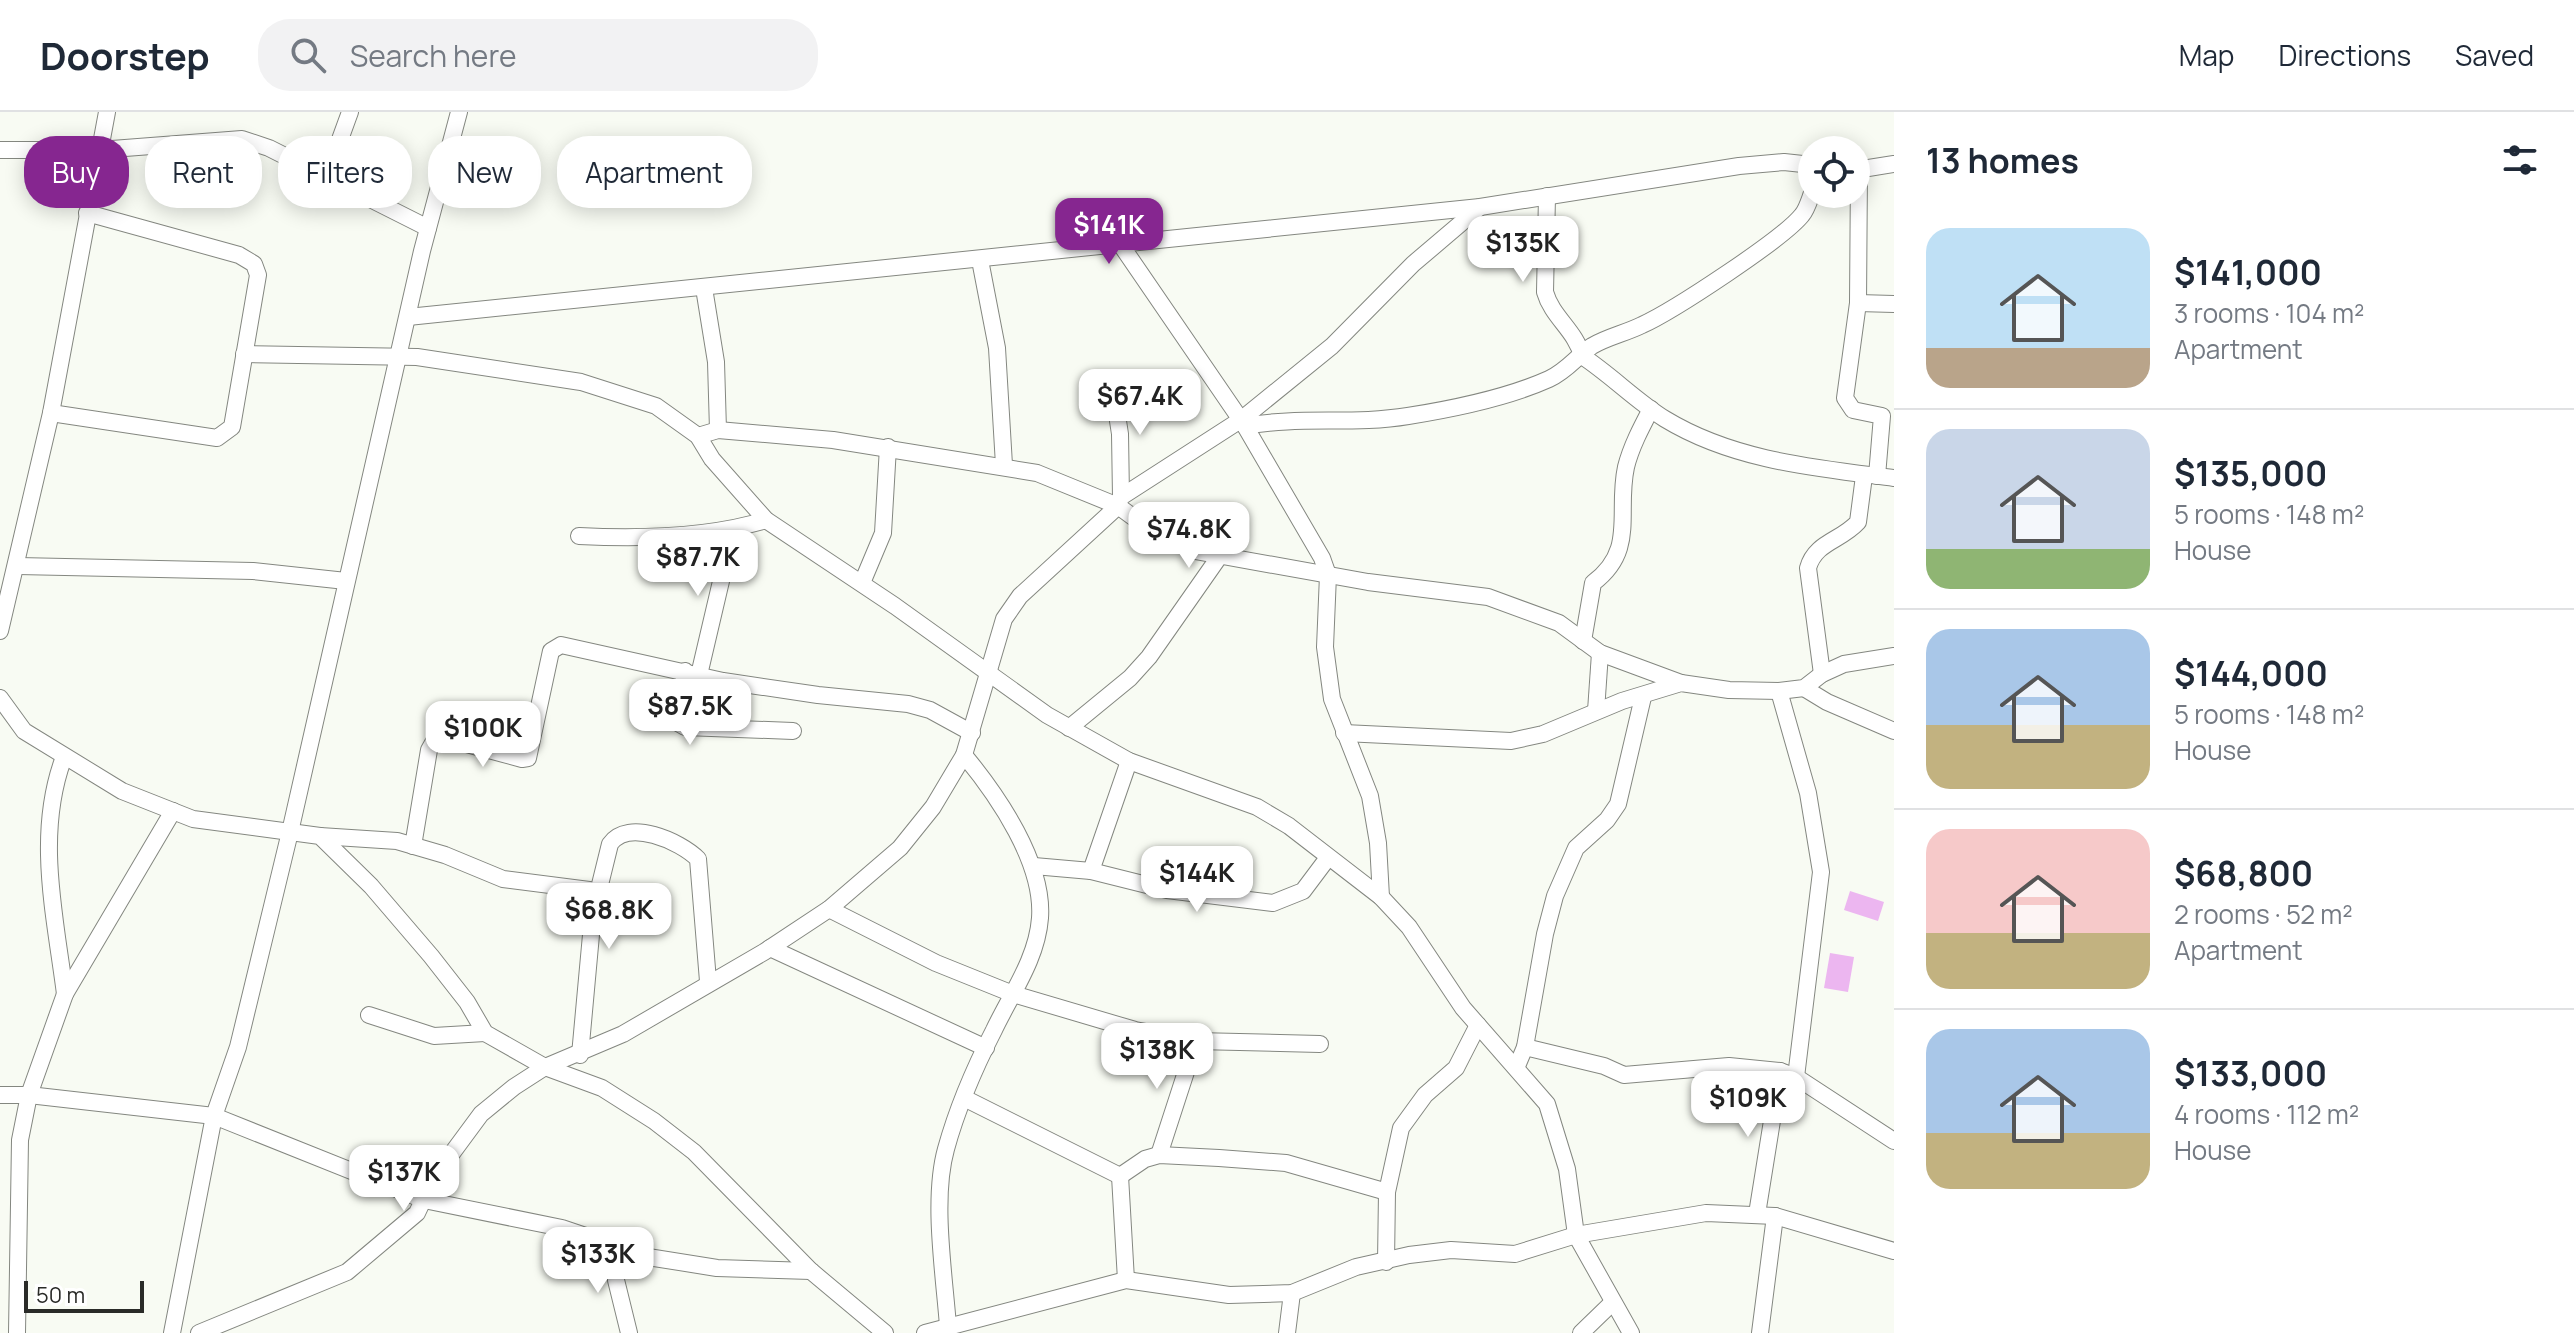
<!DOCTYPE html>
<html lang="en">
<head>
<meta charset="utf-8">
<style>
  :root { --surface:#fff; --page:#f2f2f3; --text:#1f2937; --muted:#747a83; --line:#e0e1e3; --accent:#862690 }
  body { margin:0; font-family:Manrope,sans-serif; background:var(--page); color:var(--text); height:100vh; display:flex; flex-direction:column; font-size:30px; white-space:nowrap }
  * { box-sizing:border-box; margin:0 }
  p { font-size:26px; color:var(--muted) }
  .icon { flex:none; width:44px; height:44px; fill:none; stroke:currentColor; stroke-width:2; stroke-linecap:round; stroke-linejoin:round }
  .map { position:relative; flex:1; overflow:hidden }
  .side { display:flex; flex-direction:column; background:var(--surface); width:680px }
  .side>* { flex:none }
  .banner { position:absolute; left:24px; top:24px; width:760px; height:72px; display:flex; gap:16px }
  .controls { position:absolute; left:1798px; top:24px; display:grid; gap:16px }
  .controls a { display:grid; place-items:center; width:72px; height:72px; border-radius:50%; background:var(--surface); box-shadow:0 4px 20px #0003; font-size:40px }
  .scale { position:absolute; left:24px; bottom:20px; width:120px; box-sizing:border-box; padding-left:8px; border:4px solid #2a2b28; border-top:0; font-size:22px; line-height:28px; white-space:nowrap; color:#2a2b28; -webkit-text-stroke:6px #fff; paint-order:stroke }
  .price { position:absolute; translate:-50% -68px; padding:0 18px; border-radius:16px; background:#fff; color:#222; font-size:26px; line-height:52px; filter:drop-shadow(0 2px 4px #0008) }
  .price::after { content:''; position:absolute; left:50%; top:48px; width:24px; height:18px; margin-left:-12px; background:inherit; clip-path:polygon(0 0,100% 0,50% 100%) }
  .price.on { background:var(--accent); color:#fff }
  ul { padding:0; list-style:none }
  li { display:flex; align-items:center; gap:24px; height:200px; padding:0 32px }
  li+li { border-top:2px solid var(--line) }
  li span { display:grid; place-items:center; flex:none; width:224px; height:160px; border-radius:24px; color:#555 }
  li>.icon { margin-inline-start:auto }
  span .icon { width:96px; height:96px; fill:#fffc; stroke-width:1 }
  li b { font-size:34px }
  h2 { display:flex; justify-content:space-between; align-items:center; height:96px; padding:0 32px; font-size:34px }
  .tag { padding:0 28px; border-radius:32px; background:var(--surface); box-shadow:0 4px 20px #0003; font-size:28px; line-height:72px }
  .tag.on { background:var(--accent); color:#fff }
  header { display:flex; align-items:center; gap:48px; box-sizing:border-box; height:112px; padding:0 40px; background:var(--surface); border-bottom:2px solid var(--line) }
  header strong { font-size:38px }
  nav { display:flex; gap:44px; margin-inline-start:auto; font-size:28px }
  .search { width:560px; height:72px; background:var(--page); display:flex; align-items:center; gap:20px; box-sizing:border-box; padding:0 28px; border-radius:32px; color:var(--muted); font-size:30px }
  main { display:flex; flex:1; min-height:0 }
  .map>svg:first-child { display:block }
  .building { fill:#ecb6f0 }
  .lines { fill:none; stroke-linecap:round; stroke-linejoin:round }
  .street-casing { stroke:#848780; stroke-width:18 }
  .street { stroke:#fff; stroke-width:16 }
</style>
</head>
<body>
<header>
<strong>Doorstep</strong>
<div class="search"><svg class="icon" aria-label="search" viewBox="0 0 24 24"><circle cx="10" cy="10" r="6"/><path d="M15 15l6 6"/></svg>Search here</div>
<nav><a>Map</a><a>Directions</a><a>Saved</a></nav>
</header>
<main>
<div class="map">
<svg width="1894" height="1221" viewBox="0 0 1894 1221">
  <rect width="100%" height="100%" fill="#f8fbf3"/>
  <!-- building -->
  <g class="building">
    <polygon points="1850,779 1884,790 1878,809 1844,798"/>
    <polygon points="1830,841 1854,845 1848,880 1824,876"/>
  </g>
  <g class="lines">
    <!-- street casing -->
    <g class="street-casing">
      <g id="street">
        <polyline points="0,38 99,38 242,27 269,36 428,116"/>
        <polyline points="1856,58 1894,52"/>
        <polyline points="1859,58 1858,191 1845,286 1853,298 1882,304 1877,364"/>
        <polyline points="326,66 350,0"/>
        <path d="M1547,84L1545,180C1552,205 1576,219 1582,244C1611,263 1636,289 1665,307C1734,349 1816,356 1894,366"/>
        <path d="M1121,133L1245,314C1299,304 1354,313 1408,304C1452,297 1509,285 1549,267C1567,259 1577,244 1592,234C1607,225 1626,221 1642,213C1673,199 1783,127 1802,103C1807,97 1809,89 1812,81"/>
        <polyline points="980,148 997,236 1004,353"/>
        <polyline points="704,176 716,250 718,318"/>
        <polyline points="1858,191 1894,192"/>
        <polyline points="408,205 1480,95 1739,54 1784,50 1812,53"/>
        <polyline points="244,242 417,245 581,270 656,294 698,324 712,347 766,408 895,494 1047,603 1129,649 1257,695 1289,714 1381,785 1409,815 1463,896 1547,992 1567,1057 1576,1123 1631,1221"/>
        <polyline points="1112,270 1120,322 1121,385"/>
        <polyline points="51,301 217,326 232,315 258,163 254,152 239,143 87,101"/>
        <polyline points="1245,314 1322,446 1328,463 1325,535 1332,587 1370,684 1378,731 1381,785"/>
        <polyline points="698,324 718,318 833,328 1037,361 1118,394 1148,416 1195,439 1368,470 1488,485 1559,511 1600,541 1681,571"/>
        <path d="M579,424C640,427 707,426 766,408"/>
        <polyline points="18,454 253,459 346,469"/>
        <polyline points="862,471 883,421 888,335"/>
        <polyline points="0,519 51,301 107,0"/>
        <path d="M1583,529L1593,471C1637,438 1616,401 1626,355C1631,335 1641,316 1651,297"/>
        <polyline points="685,559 678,611 685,615 793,619"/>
        <path d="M1822,562L1808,456C1815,430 1841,429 1858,410L1864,364"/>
        <polyline points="699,563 733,418"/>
        <polyline points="1804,576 1827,590 1894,619"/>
        <polyline points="1779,579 1808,681 1821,760 1796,965"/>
        <polyline points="0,586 24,619 122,679 193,707 320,724 371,774 431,844 467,890 485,921 545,955 602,976 654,1009 694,1040 811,1159 885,1221"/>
        <polyline points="1596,599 1600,541"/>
        <polyline points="1069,616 1130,566 1149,545 1219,445"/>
        <polyline points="1344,621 1511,629 1543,622 1622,589 1681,571 1729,578 1779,579 1804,576 1822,562 1844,552 1894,544"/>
        <path d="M64,645C35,722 55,803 65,882"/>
        <polyline points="320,724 397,729 445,743 503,767 597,779"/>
        <polyline points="413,734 429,638 437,624 522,647 528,646 551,539 561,533 723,569 818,583 908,592 930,598 972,621"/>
        <polyline points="1034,754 1091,759 1167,778 1273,791 1303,779 1327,747"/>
        <polyline points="1091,759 1129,649"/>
        <polyline points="829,797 936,851 1013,882 1135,918 1196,929 1320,932"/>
        <polyline points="770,836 986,936"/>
        <polyline points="369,903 434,924 485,921"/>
        <polyline points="1525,935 1604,954 1624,963 1729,954 1780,959 1796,965 1894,1029"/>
        <path d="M580,943L593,801L610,732C628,706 680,729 698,747L708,869"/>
        <polyline points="1517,954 1525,935 1545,822 1555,784 1576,736 1607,708 1618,692 1643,585"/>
        <polyline points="0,983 29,983 214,1004 424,1088 562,1116 648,1145 717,1156 811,1159"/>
        <polyline points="964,986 1120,1064"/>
        <polyline points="1159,1043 1196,929"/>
        <polyline points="1120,1064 1145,1047 1159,1043 1219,1046 1286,1051 1387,1080"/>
        <polyline points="1120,1064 1126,1168"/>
        <polyline points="1757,1102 1780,959"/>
        <polyline points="614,1136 616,1168 629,1221"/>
        <polyline points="1386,1150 1387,1080 1401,1016 1425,983 1456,956 1478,913"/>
        <path d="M948,1214C944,1161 932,1087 946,1037C957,997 975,955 994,918C1011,882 1037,847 1040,806C1044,751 998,684 964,643"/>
        <polyline points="17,1221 20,1028 29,983 65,882 173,699"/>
        <polyline points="172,1221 214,1004 238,935 290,720 422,139 459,0"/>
        <polyline points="199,1221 347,1160 417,1101 433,1067 481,1002 514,975 545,955 623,922 764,840 829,797 900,736 933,695 964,643 1004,507 1020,484 1118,394 1121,385 1242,307 1332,234 1413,152 1480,95"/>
        <polyline points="925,1221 1126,1168 1229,1183 1292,1181 1356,1155 1409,1143 1451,1138 1515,1142 1576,1123 1706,1101 1775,1104 1894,1139"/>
        <polyline points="1287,1221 1292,1181"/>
        <polyline points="1581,1221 1612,1191"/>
        <polyline points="1760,1221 1775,1104"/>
      </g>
    </g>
    <!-- street -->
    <use href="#street" class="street"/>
  </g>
</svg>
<div class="controls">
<a><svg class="icon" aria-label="locate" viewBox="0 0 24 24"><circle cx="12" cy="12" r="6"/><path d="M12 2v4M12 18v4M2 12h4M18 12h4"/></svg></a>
</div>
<div class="scale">50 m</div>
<b class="price on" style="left:1109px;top:154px">$141K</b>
<b class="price" style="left:1523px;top:172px">$135K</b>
<b class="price" style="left:1140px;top:325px">$67.4K</b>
<b class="price" style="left:1189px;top:458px">$74.8K</b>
<b class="price" style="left:698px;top:486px">$87.7K</b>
<b class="price" style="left:690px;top:635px">$87.5K</b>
<b class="price" style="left:483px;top:657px">$100K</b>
<b class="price" style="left:1197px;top:802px">$144K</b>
<b class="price" style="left:609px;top:839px">$68.8K</b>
<b class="price" style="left:1157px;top:979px">$138K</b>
<b class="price" style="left:1748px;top:1027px">$109K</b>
<b class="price" style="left:404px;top:1101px">$137K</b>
<b class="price" style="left:598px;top:1183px">$133K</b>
<div class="banner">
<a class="tag on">Buy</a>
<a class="tag">Rent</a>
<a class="tag">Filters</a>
<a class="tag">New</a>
<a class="tag">Apartment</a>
</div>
</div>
<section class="side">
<h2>13 homes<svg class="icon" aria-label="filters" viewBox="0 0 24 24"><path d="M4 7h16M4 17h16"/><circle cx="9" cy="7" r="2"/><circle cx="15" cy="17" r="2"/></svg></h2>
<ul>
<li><span style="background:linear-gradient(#bfe0f5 75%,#b9a48a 0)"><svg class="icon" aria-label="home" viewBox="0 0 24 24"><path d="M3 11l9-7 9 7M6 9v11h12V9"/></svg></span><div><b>$141,000</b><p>3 rooms · 104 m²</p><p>Apartment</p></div></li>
<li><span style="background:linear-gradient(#c9d6e8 75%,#8fb573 0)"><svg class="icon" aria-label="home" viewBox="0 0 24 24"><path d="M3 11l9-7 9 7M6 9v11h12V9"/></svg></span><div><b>$135,000</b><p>5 rooms · 148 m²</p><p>House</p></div></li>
<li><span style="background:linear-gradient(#a9c7e8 60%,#c2b280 0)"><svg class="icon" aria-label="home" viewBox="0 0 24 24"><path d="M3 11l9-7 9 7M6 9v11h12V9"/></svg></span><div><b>$144,000</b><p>5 rooms · 148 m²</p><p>House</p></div></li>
<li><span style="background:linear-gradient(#f6c9c9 65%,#c2b280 0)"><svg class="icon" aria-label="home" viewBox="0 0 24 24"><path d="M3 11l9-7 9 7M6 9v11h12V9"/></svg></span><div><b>$68,800</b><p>2 rooms · 52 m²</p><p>Apartment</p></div></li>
<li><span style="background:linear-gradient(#a9c7e8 65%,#c2b280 0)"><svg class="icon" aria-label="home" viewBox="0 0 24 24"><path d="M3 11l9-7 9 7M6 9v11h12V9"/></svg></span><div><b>$133,000</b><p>4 rooms · 112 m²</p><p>House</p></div></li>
</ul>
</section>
</main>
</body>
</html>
